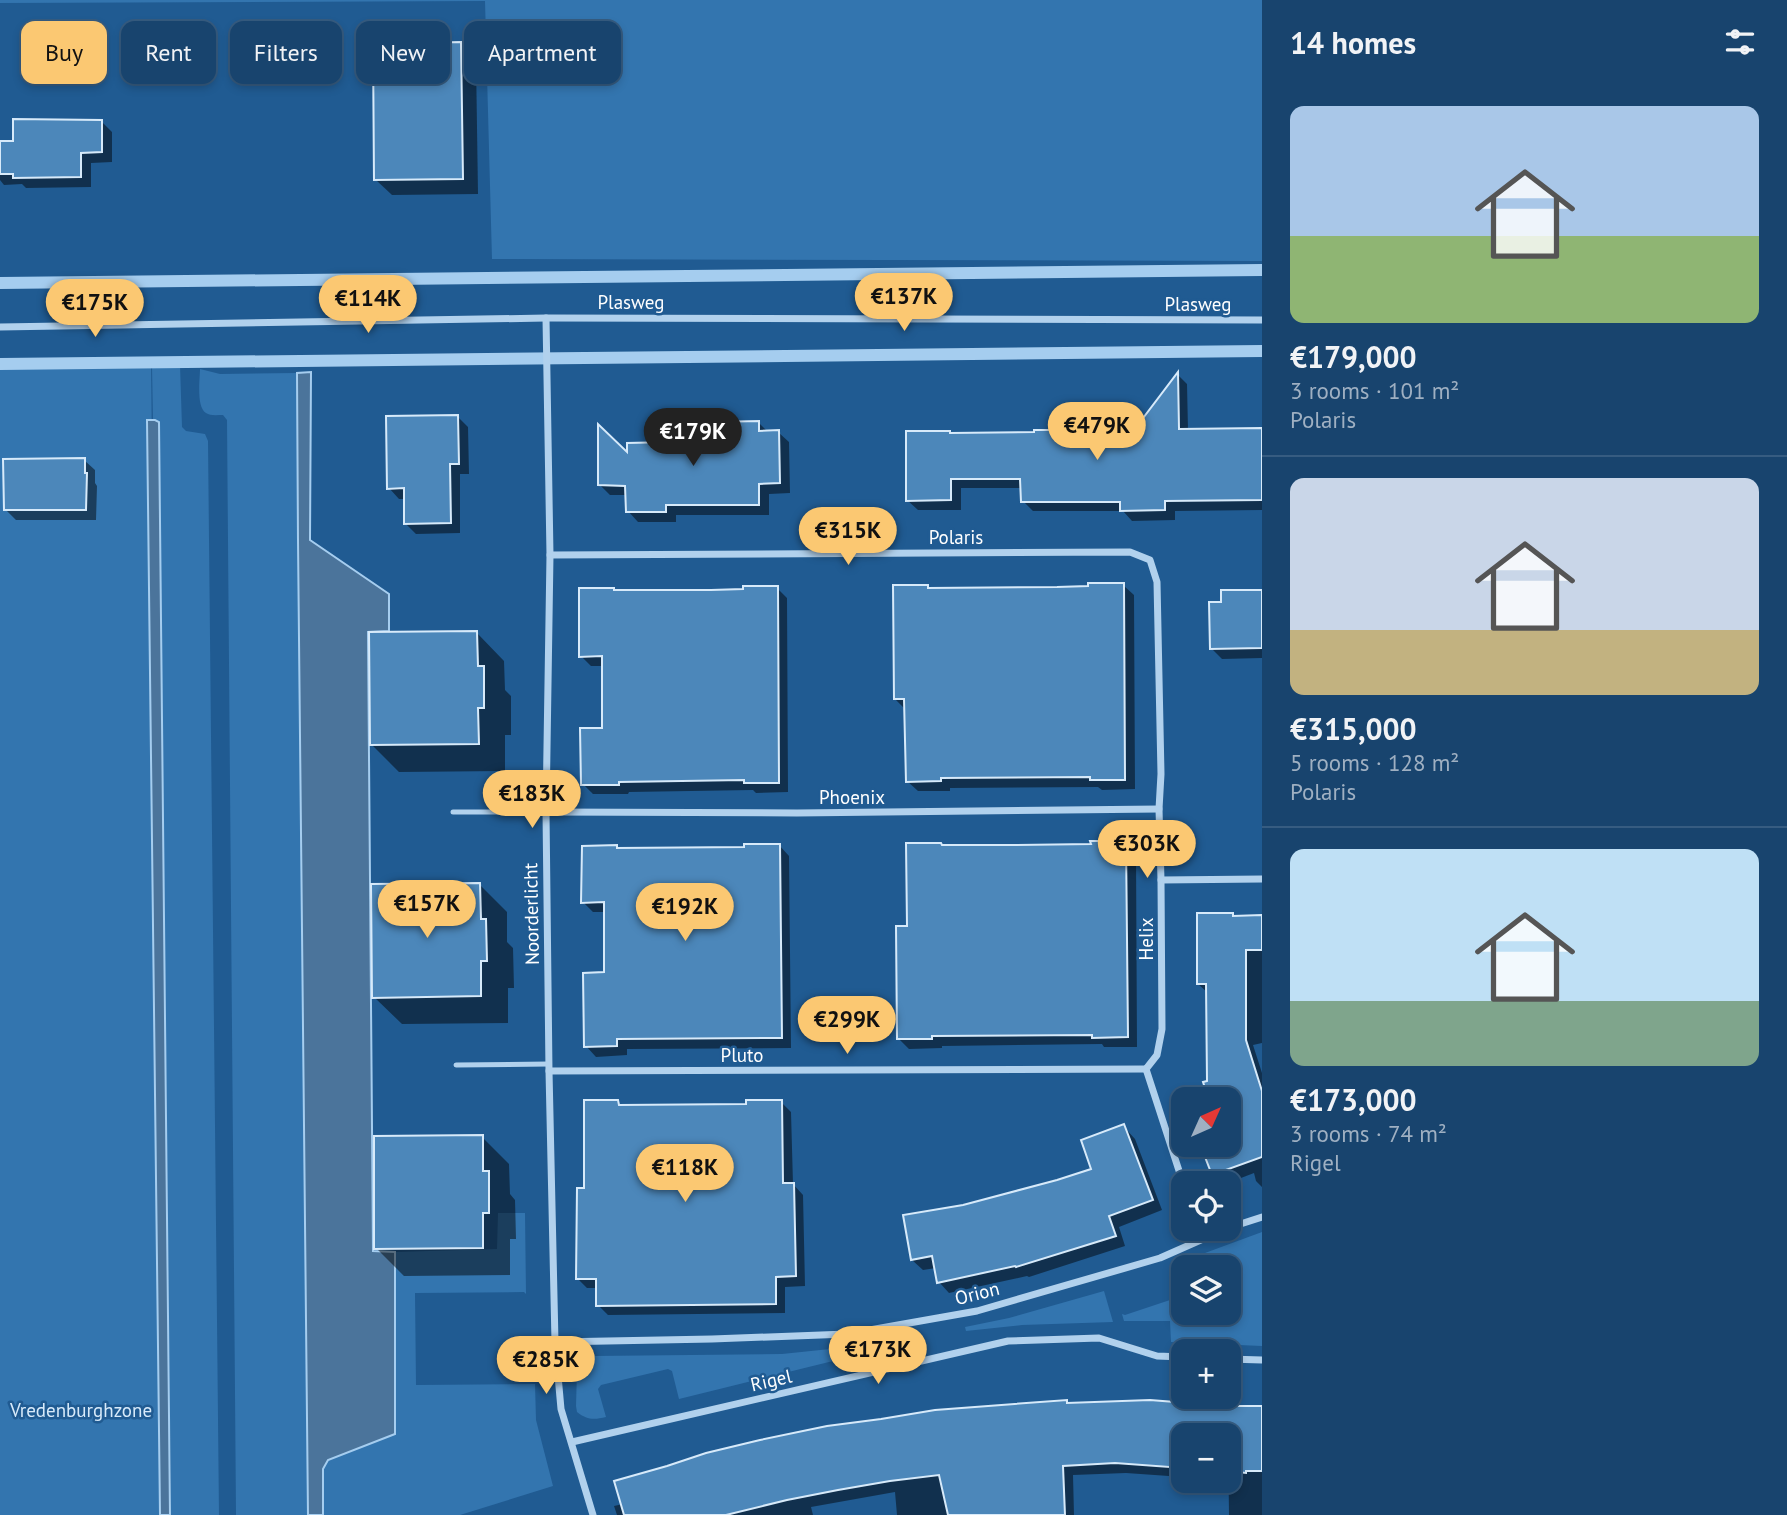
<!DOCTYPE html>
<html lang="en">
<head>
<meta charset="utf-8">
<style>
  :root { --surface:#18446e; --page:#214b73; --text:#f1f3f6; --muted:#9fb0c2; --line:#365c81; --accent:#fbc872 }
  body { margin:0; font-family:"PT Sans",sans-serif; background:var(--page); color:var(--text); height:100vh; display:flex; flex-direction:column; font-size:26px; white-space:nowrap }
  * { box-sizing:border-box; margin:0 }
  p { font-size:23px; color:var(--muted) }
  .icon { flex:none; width:38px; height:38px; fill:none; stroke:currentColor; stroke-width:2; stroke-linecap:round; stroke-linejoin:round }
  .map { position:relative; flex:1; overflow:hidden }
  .sheet { display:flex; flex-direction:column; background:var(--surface); width:525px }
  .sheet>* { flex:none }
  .hud { position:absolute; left:21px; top:21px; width:665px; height:63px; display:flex; gap:14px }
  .needle { width:46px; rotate:45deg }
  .buttons { position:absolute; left:1171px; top:1087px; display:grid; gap:14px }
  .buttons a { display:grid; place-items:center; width:70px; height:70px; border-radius:14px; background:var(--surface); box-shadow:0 4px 10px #0003,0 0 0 2px var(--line); font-size:35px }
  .price { position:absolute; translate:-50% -60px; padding:0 16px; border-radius:24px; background:var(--accent); color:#111; font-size:23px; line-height:46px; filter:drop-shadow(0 2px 4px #0008) }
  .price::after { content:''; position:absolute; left:50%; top:42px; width:21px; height:16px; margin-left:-10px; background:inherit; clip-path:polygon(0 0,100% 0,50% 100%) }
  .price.selected { background:#222; color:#fff }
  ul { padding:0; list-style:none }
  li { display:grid; align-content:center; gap:14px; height:371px; padding:0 28px }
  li+li { border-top:2px solid var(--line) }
  li span { display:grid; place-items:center; height:217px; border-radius:14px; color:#555 }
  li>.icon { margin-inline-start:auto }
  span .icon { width:126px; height:126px; fill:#fffc; stroke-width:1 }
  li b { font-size:30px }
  h2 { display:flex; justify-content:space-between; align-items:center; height:84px; padding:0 28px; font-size:30px }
  .chip { padding:0 24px; border-radius:14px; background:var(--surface); box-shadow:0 4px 10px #0003,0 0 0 2px var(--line); font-size:24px; line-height:63px }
  .chip.selected { background:var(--accent); color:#111 }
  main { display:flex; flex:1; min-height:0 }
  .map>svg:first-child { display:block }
  .green { fill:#3375af }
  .water { fill:#4b749b; stroke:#a5cdef; stroke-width:2 }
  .shadow { fill:#0007 }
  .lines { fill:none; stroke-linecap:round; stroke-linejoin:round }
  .stream { stroke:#a5cdef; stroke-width:12 }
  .building { fill:#4c87ba; stroke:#d7eafa; stroke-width:2 }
  .lane { stroke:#b1d1ed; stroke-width:5 }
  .street { stroke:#b1d1ed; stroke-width:7 }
  .labels { text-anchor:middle; stroke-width:5; stroke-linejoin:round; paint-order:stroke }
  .street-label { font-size:19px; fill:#fff; stroke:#205b92 }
  .park-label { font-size:19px; fill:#d7eafa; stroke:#205b92 }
</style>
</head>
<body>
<main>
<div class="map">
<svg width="1262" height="1515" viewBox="0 0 1262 1515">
  <rect width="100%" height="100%" fill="#205b92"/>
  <!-- green -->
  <g class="green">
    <polygon points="0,0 1262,0 1262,261 492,259 485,1 0,3"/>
    <polygon points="151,360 163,1515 0,1515 0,361"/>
    <polygon points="180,365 182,427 186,431 205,434 208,441 219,1515 171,1515 159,422 153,420 152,366"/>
    <path d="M200,369L220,374L297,373L298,541L308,1515H236L227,420L223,415C217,415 210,416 206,413C196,407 200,379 200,369Z"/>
    <polygon points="498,1213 525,1213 526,1294 524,1292 415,1293 416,1385 535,1384 536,1420 553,1486 460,1515 323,1515 323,1469 328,1460 395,1433 395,1252 497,1249"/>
    <polygon points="1262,1232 1262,1346 1171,1342 1170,1321 1124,1321 1122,1314 1125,1315 1182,1296 1176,1280 1183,1277 1183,1312 1228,1312 1228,1267 1204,1267 1210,1264 1205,1253"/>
    <polygon points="1104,1291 1113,1322 1022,1325 966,1331 965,1327 1009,1318"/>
    <path d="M830,1349L833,1361L679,1399L672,1371L668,1369L601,1385L598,1389L606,1417C594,1420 587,1420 577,1412L576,1406L577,1371L593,1356L782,1354Z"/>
  </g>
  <!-- water -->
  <g class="water">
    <polygon points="311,372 310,540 389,594 389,631 368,632 373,1251 395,1252 395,1434 328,1460 323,1469 323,1515 308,1515 298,541 297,373"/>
    <polygon points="147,420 155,420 159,422 170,1515 160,1515"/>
  </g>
  <!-- shadow -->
  <g class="shadow">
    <polygon points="461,44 476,60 478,194 392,195 376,180"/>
    <polygon points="101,121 112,132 112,162 91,163 91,187 26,188 22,184 4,185 0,180 0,143 15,142"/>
    <polygon points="1178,375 1187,384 1188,430 1262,430 1262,510 1175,511 1175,520 1132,521 1123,511 1033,511 1023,501 1022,488 961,488 961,510 918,510 907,500 951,435 1135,432"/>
    <polygon points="458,417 468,427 469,474 460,474 460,533 416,534 405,523 405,499 399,499 389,488"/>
    <polygon points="759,423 768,432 778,432 789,442 790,493 769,494 769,515 676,515 676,522 638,522 628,511 627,495 610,495 600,485 629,457 716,443"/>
    <polygon points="84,460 95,470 95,483 97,486 96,520 16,520 6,510"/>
    <polygon points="1123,585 1134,595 1135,789 1102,790 1098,787 950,788 950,791 918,791 907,781 906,710 895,699 928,587 930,589 1090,588"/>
    <polygon points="777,588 787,598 788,792 756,793 753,790 629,792 628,794 593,794 583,784 604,730 603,666 591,666 581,656 616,592 711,592"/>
    <polygon points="1262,592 1262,658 1222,659 1211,648 1223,604"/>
    <polygon points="477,633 504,661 505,690 511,696 511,735 505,735 505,771 399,772 372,745"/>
    <polygon points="1125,842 1136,853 1137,1047 1104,1047 1102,1044 942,1046 942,1048 909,1049 899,1039 909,927 943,847 1092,846"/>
    <polygon points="779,845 789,856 791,1048 627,1049 627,1055 596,1057 586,1046 606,974 606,912 593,912 583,902 616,847 619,849 746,849"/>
    <polygon points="480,885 507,912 507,942 513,948 514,988 508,988 508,1023 402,1024 374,997"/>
    <polygon points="1232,915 1235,918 1262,917 1262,1043 1253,1045 1262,1073 1262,1187 1256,1181 1254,1173 1228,1183 1222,1183 1214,1175 1202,1144 1228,1144 1228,1099 1198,1099 1209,1095 1208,993 1198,984"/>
    <polygon points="617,1102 621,1106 748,1105 781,1102 791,1112 793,1184 803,1195 805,1286 785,1287 785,1313 608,1315 598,1305 598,1288 587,1288 577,1278 586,1189"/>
    <polygon points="1125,1128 1135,1139 1162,1210 1119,1227 1125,1246 1029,1277 1027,1276 949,1293 939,1282 936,1268 923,1270 912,1260 963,1206 1094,1170"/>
    <polygon points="482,1137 509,1164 510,1194 515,1200 516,1239 510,1239 510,1275 404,1276 376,1248"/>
    <polygon points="1069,1405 1199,1405 1202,1408 1262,1408 1262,1515 1229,1515 1228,1435 1183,1435 1183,1477 1126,1473 1073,1475 1074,1515 897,1515 895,1492 811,1507 813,1515 617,1515 614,1506"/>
  </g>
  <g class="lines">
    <!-- stream -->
    <g class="stream">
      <polyline points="0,283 1262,270"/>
      <polyline points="0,364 1262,351"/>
    </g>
  </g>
  <!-- building -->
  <g class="building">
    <polygon points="461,42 463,179 374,180 373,44"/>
    <polygon points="13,119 102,120 102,152 81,153 81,177 13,178 13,174 0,174 0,141 13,141"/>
    <polygon points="1178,372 1179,429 1262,428 1262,500 1165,501 1165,510 1120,511 1120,502 1021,502 1020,479 951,479 951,500 906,501 906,431 950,431 950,433 1034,432 1034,430 1134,430"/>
    <polygon points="458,415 459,464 450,464 451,523 404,524 404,488 387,489 386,416"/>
    <polygon points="759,421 759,431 779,430 780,483 759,484 759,505 666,505 666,512 626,512 625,486 598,485 598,424 627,452 627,443 714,441 714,422"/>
    <polygon points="85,458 85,473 87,473 86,510 4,510 3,459"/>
    <polygon points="1088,583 1124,583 1125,780 1090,780 1090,777 941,778 941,781 906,782 904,699 894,699 893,585 928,585 928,588 1057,587 1088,586"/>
    <polygon points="743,586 778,586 779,783 744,783 744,780 619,782 619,785 581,785 580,728 602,728 602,656 579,657 579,588 614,588 614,590 711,590 743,589"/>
    <polygon points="1221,590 1262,590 1262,648 1210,649 1209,602 1221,602"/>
    <polygon points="477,631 478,666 484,666 484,708 478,708 479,744 370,745 369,632"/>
    <polygon points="1090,841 1126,841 1128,1037 1092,1038 1092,1035 932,1036 932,1039 897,1039 896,926 907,926 906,843 941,843 942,845 1017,845 1091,844"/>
    <polygon points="744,844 780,844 782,1038 617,1039 617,1046 584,1047 583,973 604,972 604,902 581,903 582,846 617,845 617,848 744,847"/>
    <polygon points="480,883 481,919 486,919 487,961 481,961 481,996 372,998 371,884"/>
    <polygon points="1197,913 1233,913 1233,916 1262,915 1262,950 1246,950 1246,1040 1262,1091 1262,1157 1212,1175 1200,1144 1228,1144 1228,1099 1193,1099 1207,1094 1203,1082 1207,1081 1206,984 1197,984"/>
    <polygon points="584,1100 618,1100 619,1105 746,1104 746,1100 782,1100 783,1183 794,1183 796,1276 776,1277 776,1304 596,1306 596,1279 576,1279 577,1188 584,1188"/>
    <polygon points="1124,1124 1153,1200 1109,1216 1116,1236 1016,1267 1015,1266 937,1283 932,1256 911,1260 903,1215 963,1205 1057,1180 1091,1169 1081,1140"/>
    <polygon points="483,1135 483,1171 489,1171 489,1213 483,1213 483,1248 374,1249 374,1136"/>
    <polygon points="1067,1400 1067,1403 1150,1400 1200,1404 1200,1406 1262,1406 1262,1471 1246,1471 1246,1473 1228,1471 1228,1435 1183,1435 1183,1468 1115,1463 1063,1466 1065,1515 948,1515 939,1475 890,1481 838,1490 787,1500 726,1515 624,1515 614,1481 667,1466 706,1453 760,1440 827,1426 881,1419 935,1410"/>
  </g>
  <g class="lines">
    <!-- lane -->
    <g class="lane">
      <polyline points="453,812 546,812"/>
      <polyline points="456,1065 549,1064"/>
    </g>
    <!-- street -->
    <g class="street">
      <polyline points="546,318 550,555 546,812 549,1071 555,1342 561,1409 593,1515"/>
      <polyline points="0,327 546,318 1262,320"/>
      <polyline points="550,555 1130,552 1150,560 1157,582 1161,774 1159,809 1161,880 1162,1029 1157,1055 1146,1069 1183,1183"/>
      <polyline points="546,812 797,813 1159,809"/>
      <polyline points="1161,880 1262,879"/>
      <polyline points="549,1071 1146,1069"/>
      <polyline points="1228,1228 1262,1217"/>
      <polyline points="555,1342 712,1339 847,1334 977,1311 1160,1258 1228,1228"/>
      <polyline points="1228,1359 1262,1360"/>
      <polyline points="572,1442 1008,1341 1099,1338 1157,1356 1183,1357"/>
    </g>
  </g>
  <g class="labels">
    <!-- street labels -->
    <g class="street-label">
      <text x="631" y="309">Plasweg</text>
      <text x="1198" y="311">Plasweg</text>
      <text x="956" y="544">Polaris</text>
      <text x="852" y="804">Phoenix</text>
      <text transform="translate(531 914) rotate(-91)" y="7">Noorderlicht</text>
      <text transform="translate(1146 939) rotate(-90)" y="7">Helix</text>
      <text x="742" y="1062">Pluto</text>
      <text transform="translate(977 1293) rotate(-14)" y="7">Orion</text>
      <text transform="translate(771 1380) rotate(-13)" y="7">Rigel</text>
    </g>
    <!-- park labels -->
    <g class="park-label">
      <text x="81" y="1417">Vredenburghzone</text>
    </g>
  </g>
</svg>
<div class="buttons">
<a><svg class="needle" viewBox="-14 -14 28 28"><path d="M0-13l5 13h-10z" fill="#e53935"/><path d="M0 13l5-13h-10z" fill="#9fb0c2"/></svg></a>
<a><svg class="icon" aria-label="locate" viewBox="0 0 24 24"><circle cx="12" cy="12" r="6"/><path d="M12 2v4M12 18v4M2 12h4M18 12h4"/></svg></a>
<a><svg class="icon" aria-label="layers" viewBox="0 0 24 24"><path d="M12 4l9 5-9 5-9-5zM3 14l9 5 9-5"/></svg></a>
<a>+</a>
<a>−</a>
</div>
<b class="price" style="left:904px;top:333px">€137K</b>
<b class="price" style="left:368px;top:335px">€114K</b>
<b class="price" style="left:95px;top:339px">€175K</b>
<b class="price" style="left:1097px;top:462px">€479K</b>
<b class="price selected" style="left:693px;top:468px">€179K</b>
<b class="price" style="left:848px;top:567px">€315K</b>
<b class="price" style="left:532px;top:830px">€183K</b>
<b class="price" style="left:1147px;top:880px">€303K</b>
<b class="price" style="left:427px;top:940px">€157K</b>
<b class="price" style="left:685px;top:943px">€192K</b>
<b class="price" style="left:847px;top:1056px">€299K</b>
<b class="price" style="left:685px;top:1204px">€118K</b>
<b class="price" style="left:878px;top:1386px">€173K</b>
<b class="price" style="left:546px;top:1396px">€285K</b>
<div class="hud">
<a class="chip selected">Buy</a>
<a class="chip">Rent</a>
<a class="chip">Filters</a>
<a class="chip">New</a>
<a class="chip">Apartment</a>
</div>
</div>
<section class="sheet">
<h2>14 homes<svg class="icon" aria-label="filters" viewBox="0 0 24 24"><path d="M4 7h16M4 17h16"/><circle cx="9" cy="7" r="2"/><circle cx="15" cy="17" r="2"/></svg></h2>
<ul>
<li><span style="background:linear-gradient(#a9c7e8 60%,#8fb573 0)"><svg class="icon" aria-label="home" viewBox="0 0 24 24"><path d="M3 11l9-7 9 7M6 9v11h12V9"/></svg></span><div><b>€179,000</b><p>3 rooms · 101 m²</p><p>Polaris</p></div></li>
<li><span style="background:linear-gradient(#c9d6e8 70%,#c2b280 0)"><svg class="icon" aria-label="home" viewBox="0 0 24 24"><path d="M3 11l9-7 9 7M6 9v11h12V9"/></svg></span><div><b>€315,000</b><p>5 rooms · 128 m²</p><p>Polaris</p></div></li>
<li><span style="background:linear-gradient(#bfe0f5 70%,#7fa58c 0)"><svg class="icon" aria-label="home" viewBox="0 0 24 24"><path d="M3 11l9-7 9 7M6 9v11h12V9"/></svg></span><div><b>€173,000</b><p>3 rooms · 74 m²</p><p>Rigel</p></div></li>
</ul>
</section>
</main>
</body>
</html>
